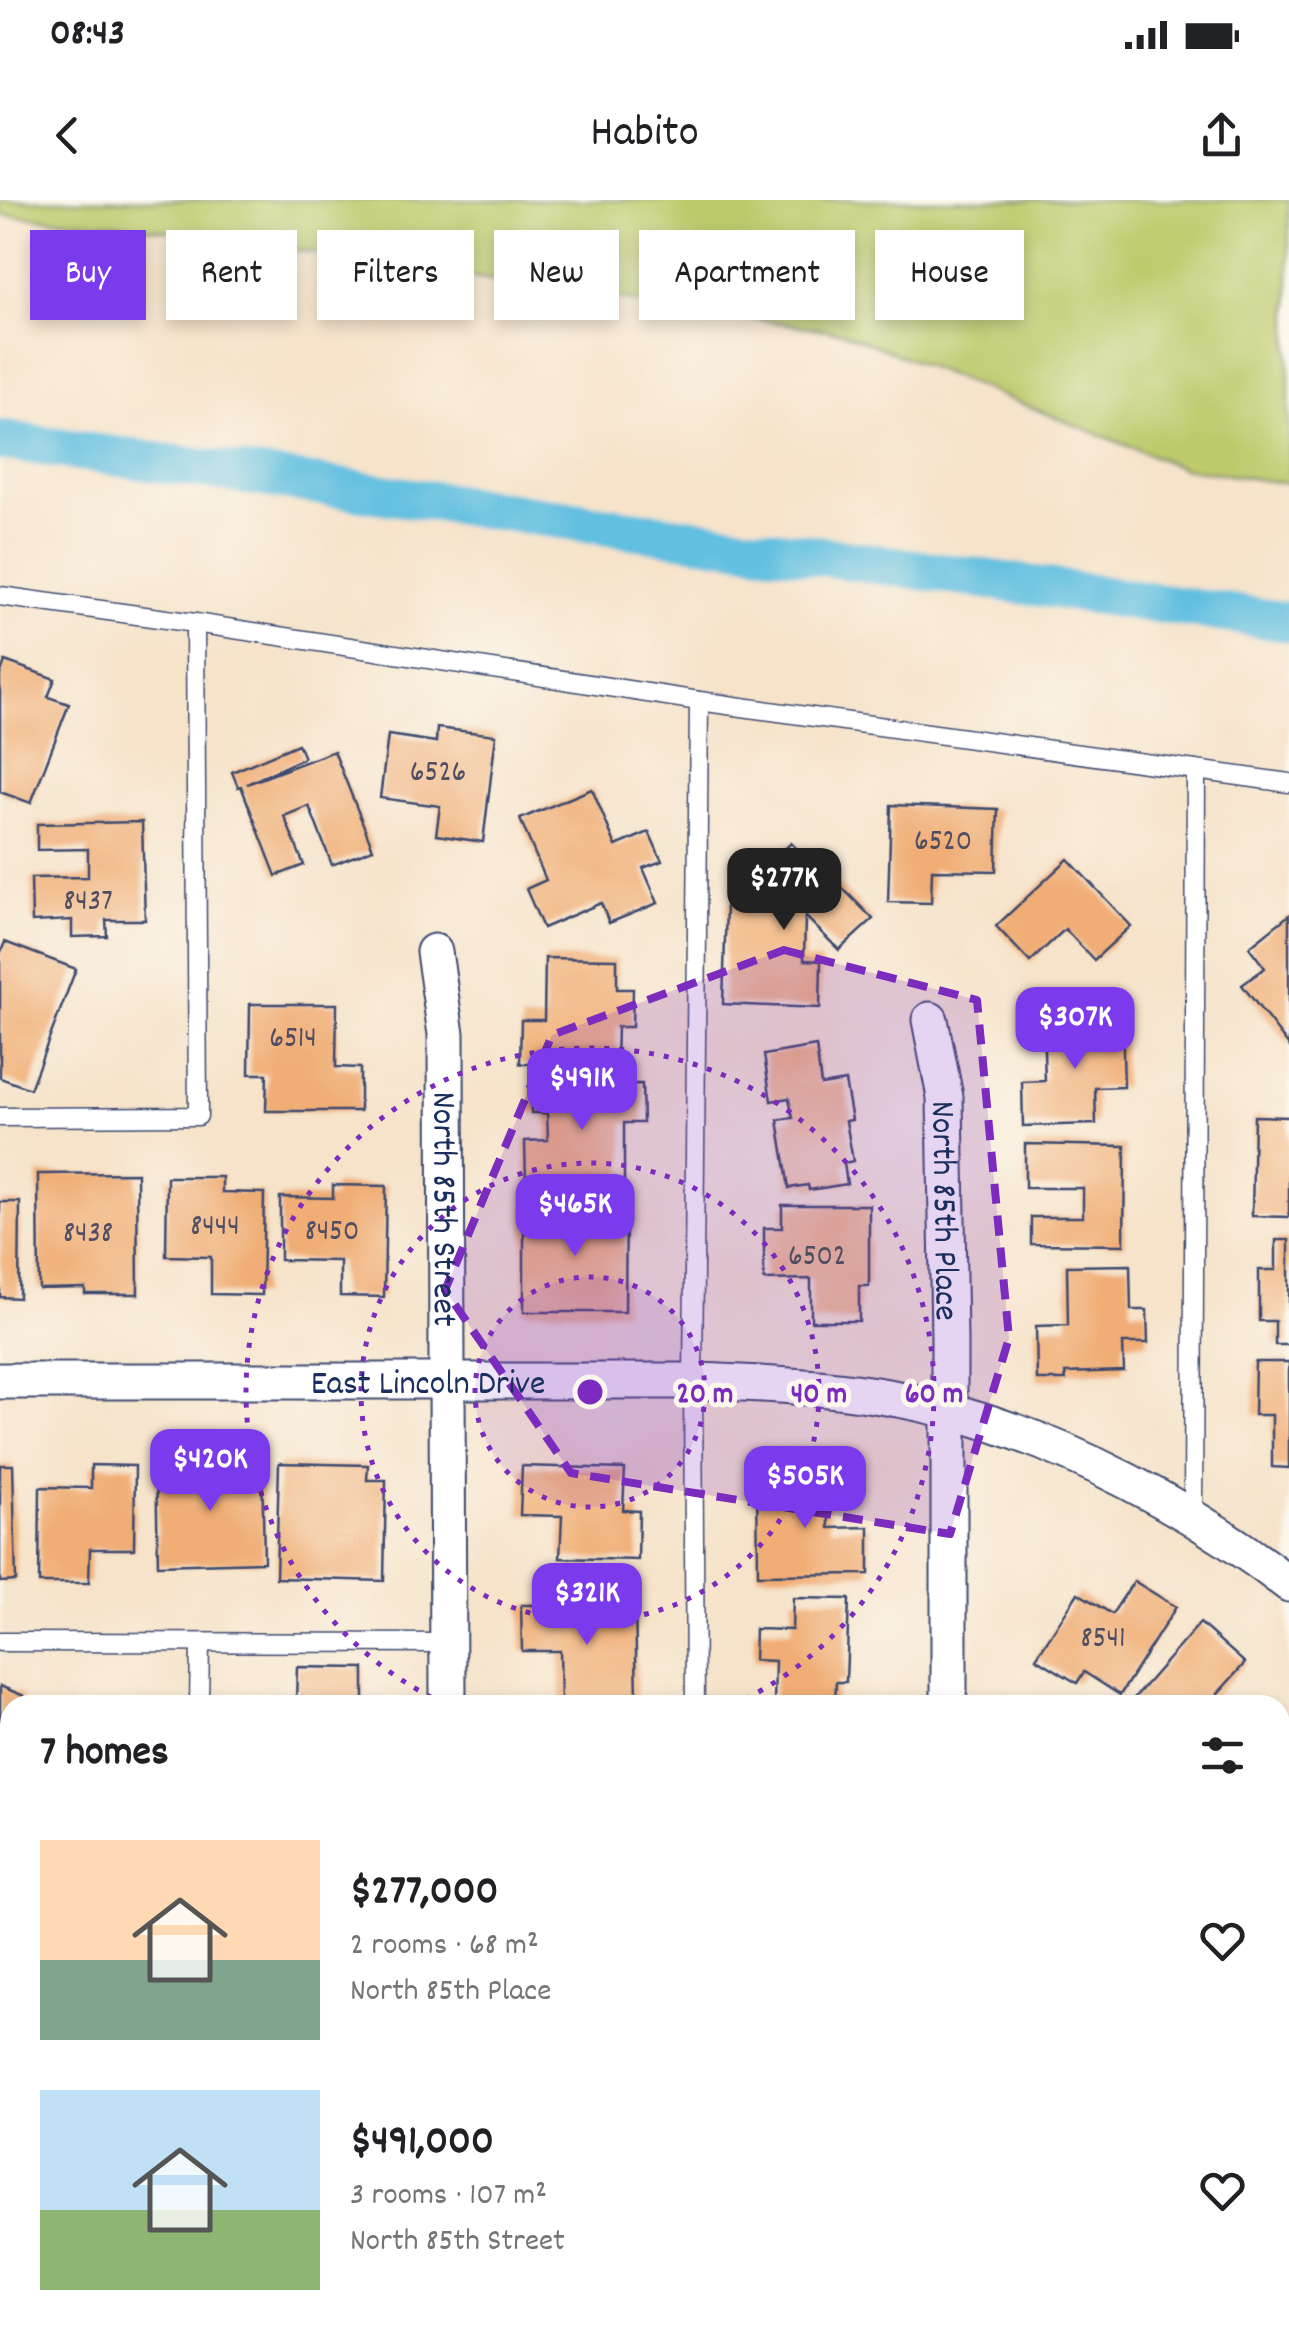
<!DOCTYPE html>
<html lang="en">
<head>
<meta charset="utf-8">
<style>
  :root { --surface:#fff; --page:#f2f2f2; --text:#202124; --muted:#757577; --accent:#7c3aed }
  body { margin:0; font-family:Dekko,sans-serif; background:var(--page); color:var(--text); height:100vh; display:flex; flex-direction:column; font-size:38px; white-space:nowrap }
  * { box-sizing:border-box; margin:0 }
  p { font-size:32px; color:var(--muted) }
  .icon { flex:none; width:55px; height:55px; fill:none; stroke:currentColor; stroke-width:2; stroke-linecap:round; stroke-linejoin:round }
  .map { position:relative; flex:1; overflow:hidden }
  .drawer { position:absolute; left:0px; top:1495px; width:1290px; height:642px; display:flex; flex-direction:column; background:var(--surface); border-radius:30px 30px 0 0; box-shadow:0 5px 15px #0003 }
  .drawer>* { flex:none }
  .top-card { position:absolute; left:30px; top:30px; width:1230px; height:90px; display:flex; gap:20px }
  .price { position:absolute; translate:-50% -85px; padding:0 22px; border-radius:20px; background:var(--accent); color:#fff; font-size:32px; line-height:65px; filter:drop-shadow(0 2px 5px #0008) }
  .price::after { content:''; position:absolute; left:50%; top:60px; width:30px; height:22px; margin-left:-15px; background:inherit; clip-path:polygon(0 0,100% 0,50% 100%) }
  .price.selected { background:#222; color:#fff }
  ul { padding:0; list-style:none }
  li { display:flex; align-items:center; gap:30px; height:250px; padding:0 40px }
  li span { display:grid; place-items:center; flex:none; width:280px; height:200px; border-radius:0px; color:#555 }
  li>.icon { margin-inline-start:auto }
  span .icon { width:120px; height:120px; fill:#fffc; stroke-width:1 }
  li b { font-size:42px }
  h2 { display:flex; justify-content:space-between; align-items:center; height:120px; padding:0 40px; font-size:42px }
  .tag { padding:0 35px; border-radius:0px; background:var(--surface); box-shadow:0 5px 15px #0003; font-size:35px; line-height:90px }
  .tag.selected { background:var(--accent); color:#fff }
  .status { display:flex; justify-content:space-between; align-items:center; height:70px; padding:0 50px; background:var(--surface); direction:ltr }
  .status svg { height:28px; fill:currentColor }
  header { display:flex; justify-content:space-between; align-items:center; height:130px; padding:0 40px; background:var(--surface); font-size:45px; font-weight:600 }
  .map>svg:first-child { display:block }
  .green { fill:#bdca6c; stroke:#6c7c65; stroke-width:2.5 }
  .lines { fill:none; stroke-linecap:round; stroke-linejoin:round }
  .canal { stroke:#62bfe0; stroke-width:40 }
  .building { fill:#f0ad74 }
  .lane-casing { stroke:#3c4a6e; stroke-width:21 }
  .street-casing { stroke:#3c4a6e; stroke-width:39 }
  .lane { stroke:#fff; stroke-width:18 }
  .street { stroke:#fff; stroke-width:35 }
  .marked { fill:#7b2cbf; fill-opacity:0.2; stroke:#7b2cbf; stroke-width:8; stroke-dasharray:20 12; stroke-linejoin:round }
  .ring { fill:none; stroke:#7b2cbf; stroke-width:5; stroke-dasharray:5 10 }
  .labels { text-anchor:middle; stroke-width:10; stroke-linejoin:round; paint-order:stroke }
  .number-label { font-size:30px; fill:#504e64 }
  .street-label { font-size:35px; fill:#1b2f5e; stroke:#fbf7ec }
  .centre { fill:#7b2cbf; stroke:#fbf7ec; stroke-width:5 }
  .ring-label { font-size:30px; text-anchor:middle; font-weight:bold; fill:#7b2cbf; stroke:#fbf7ec; stroke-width:10; stroke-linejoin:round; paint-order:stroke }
</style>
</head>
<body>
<div class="status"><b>08:43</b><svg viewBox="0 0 49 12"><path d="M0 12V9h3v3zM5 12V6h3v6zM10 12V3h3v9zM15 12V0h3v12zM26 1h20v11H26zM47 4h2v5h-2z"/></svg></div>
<header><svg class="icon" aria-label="back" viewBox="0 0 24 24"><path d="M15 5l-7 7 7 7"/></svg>Habito<svg class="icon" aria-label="share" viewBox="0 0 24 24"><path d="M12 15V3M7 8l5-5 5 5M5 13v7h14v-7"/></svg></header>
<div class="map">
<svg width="1289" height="2136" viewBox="0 0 1289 2136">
  <rect width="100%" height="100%" fill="#fbf7ec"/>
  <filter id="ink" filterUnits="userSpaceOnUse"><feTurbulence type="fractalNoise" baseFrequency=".01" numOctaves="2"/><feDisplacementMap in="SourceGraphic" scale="20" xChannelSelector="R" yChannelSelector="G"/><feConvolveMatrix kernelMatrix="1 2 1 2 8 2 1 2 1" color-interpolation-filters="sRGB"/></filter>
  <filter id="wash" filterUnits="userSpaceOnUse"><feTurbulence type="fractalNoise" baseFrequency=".0048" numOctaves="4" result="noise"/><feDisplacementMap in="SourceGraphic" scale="40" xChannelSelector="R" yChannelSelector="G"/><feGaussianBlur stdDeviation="2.25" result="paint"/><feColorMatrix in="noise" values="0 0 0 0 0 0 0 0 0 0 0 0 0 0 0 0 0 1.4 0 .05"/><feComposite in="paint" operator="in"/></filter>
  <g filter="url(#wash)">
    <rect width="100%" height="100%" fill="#f6e3ca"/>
    <!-- green -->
    <polygon class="green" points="0,0 1289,0 1289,284 1183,268 841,132 120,24 0,15"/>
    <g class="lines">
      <!-- canal -->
      <polyline class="canal" points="0,240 1289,422"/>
    </g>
    <g id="blocks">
      <!-- building -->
      <g class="building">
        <polygon points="5,461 55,479 48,497 69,504 31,603 0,592 0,475"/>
        <polygon points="437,528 496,535 483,642 436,635 440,606 380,598 388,535 436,542"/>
        <polygon points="298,544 304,558 247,584 334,551 373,649 332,665 309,606 284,616 304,665 276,676 241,586 238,587 232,572"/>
        <polygon points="592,589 616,646 649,632 662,661 643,668 658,703 609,723 601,703 543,728 526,689 546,680 520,619"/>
        <polygon points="891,605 998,609 996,671 932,670 931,703 888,702"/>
        <polygon points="142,622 145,720 106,720 107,736 72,737 72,720 32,722 31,678 88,677 88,649 37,650 37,624"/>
        <polygon points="791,643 811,663 818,663 873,719 839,750 805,716 804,760 821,761 820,808 723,804 726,706"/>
        <polygon points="1068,659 1131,726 1094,760 1065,729 1030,762 996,726"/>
        <polygon points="1289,715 1289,846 1242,785 1265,768 1249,747"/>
        <polygon points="5,742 76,769 30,889 0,878 0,754"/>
        <polygon points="545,758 617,759 617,789 633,789 632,827 617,827 616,864 520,864 521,820 544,820"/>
        <polygon points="250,804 337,804 336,867 360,868 360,911 266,911 267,874 249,874"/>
        <polygon points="1122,819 1124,887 1095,888 1096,924 1023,926 1022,882 1045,881 1043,821"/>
        <polygon points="816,846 821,885 845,881 852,920 846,921 853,961 844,963 847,984 809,990 808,985 789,988 778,920 793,918 789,898 771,901 764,855"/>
        <polygon points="642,884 643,923 624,923 624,983 526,984 525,941 548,940 547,913 531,913 531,885"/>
        <polygon points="1254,916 1289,917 1289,1017 1252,1016"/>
        <polygon points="1025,944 1125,946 1124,1045 1031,1044 1031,1017 1083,1017 1083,988 1025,988"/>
        <polygon points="137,973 138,1094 85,1094 85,1088 39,1089 38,974"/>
        <polygon points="167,977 222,977 222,992 264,993 262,1095 211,1094 211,1057 166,1056"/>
        <polygon points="333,985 386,986 384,1097 340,1096 340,1061 280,1060 280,997 333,998"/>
        <polygon points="0,1002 20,1002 19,1098 0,1097"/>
        <polygon points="782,1005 869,1005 869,1086 859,1086 859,1121 811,1121 811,1079 764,1080 764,1028 782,1028"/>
        <polygon points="524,1006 626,1007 625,1112 524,1112"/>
        <polygon points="1276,1040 1289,1040 1289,1145 1275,1145 1275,1121 1259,1121 1259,1070 1276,1070"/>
        <polygon points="1130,1065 1131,1110 1147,1110 1148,1143 1123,1143 1124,1171 1065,1173 1066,1180 1037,1180 1036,1126 1068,1125 1067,1066"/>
        <polygon points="1255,1162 1289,1162 1289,1268 1272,1267 1272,1215 1254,1215"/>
        <polygon points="262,1262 264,1362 158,1365 156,1266"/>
        <polygon points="279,1263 368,1265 367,1280 386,1280 384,1381 276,1378"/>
        <polygon points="0,1265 13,1265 16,1381 0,1382"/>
        <polygon points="91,1265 135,1266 134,1349 90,1349 89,1383 39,1383 40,1287 91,1288"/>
        <polygon points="522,1266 625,1269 623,1310 639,1311 638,1360 560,1358 562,1316 520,1315"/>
        <polygon points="828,1276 829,1328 869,1327 869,1374 758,1375 757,1277"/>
        <polygon points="1134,1381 1176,1407 1120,1495 1084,1472 1077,1483 1036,1458 1078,1393 1112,1414"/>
        <polygon points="793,1398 849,1399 846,1482 836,1482 835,1505 774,1505 775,1461 754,1460 755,1429 792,1430"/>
        <polygon points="635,1404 637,1501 561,1502 560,1451 522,1451 521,1405"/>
        <polygon points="1200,1423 1245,1463 1212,1500 1217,1505 1128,1505"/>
        <polygon points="297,1467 364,1468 364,1505 296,1505"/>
        <polygon points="0,1486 24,1496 20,1505 10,1505 10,1579 0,1575"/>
        <polygon points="1280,1541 1289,1550 1289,1653 1280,1643"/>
        <polygon points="3,1750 10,1757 10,1834 0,1843 0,1752"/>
        <polygon points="10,1994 10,2098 0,2080 0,2000"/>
        <polygon points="356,2128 426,2128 425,2136 356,2136"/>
        <polygon points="1172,2128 1190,2128 1201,2136 1165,2136"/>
      </g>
    </g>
  </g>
  <g filter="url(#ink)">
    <use href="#blocks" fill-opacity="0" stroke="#3c4a6e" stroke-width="2.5"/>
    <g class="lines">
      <!-- lane casing -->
      <g class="lane-casing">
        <g id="lane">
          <polyline points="0,396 195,423 699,501 1289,583"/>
          <polyline points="0,917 198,916 195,423"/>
          <polyline points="1193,1318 1196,570"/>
          <polyline points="0,1442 448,1443"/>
          <polyline points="199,1505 200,1444"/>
          <polyline points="695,1505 693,1181 699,501"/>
          <polyline points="1280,1787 1289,1800"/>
          <polyline points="0,1942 10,1942"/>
          <polyline points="195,2136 195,2128"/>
        </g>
      </g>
      <!-- street casing -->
      <g class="street-casing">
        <g id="street">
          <path id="s1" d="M434,752L446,834L448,1505"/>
          <path id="s2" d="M930,820L945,897L949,1140V1505"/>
          <path id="s3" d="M0,1181H693C778,1184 868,1188 951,1211C1072,1245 1189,1307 1289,1384"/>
          <polyline points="516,2128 518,2136"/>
        </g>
      </g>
      <!-- lane -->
      <use href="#lane" class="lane"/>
      <!-- street -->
      <use href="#street" class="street"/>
    </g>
  </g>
  <!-- marked area -->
  <path class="marked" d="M784,750L977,800L1009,1138L950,1334L571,1273L445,1090L552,835Z"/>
  <!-- distance rings -->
  <circle cx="590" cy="1192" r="115" fill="#7b2cbf" fill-opacity=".12"/>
  <g class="ring">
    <circle cx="590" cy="1192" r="115"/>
    <circle cx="590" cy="1192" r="229"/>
    <path d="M445 1504A344 344 0 1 1 735 1504"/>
  </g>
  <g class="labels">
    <!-- number labels -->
    <g class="number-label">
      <text x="438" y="580">6526</text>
      <text x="943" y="649">6520</text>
      <text x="88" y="709">8437</text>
      <text x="293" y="846">6514</text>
      <text x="215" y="1034">8444</text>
      <text x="332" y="1039">8450</text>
      <text x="88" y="1041">8438</text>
      <text x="817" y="1064">6502</text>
      <text x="1103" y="1446">8541</text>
    </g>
    <!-- street labels -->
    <g class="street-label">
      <text dy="12" stroke="none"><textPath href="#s1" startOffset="258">North 85th Street</textPath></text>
      <text dy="12" stroke="none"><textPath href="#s2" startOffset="192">North 85th Place</textPath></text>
      <text dy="12" stroke="none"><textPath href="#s3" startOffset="428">East Lincoln Drive</textPath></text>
    </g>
  </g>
  <circle cx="590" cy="1192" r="15" class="centre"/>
  <g class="ring-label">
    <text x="705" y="1202">20 m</text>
    <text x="819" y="1202">40 m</text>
    <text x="934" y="1202">60 m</text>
  </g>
</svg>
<b class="price selected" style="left:784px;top:733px">$277K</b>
<b class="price" style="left:1075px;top:872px">$307K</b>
<b class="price" style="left:582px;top:933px">$491K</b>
<b class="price" style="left:575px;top:1059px">$465K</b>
<b class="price" style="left:210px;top:1314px">$420K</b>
<b class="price" style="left:805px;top:1331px">$505K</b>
<b class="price" style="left:587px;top:1448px">$321K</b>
<div class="top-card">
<a class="tag selected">Buy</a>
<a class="tag">Rent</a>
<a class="tag">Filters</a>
<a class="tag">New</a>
<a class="tag">Apartment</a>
<a class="tag">House</a>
</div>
<section class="drawer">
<h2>7 homes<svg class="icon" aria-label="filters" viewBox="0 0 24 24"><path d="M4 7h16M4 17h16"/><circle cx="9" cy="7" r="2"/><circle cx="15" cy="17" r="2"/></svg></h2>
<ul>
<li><span style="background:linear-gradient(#ffd9b3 60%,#7fa58c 0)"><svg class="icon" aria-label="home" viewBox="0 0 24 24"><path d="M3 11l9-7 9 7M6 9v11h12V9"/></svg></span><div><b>$277,000</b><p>2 rooms · 68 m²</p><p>North 85th Place</p></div><svg class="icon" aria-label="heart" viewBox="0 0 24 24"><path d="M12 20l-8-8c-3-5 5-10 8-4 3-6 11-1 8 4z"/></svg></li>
<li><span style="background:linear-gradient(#bfe0f5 60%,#8fb573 0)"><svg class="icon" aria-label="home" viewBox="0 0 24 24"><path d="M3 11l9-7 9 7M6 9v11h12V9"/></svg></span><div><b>$491,000</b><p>3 rooms · 107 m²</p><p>North 85th Street</p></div><svg class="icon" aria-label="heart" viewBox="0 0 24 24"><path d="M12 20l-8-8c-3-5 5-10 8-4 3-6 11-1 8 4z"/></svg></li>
</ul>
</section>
</div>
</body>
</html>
